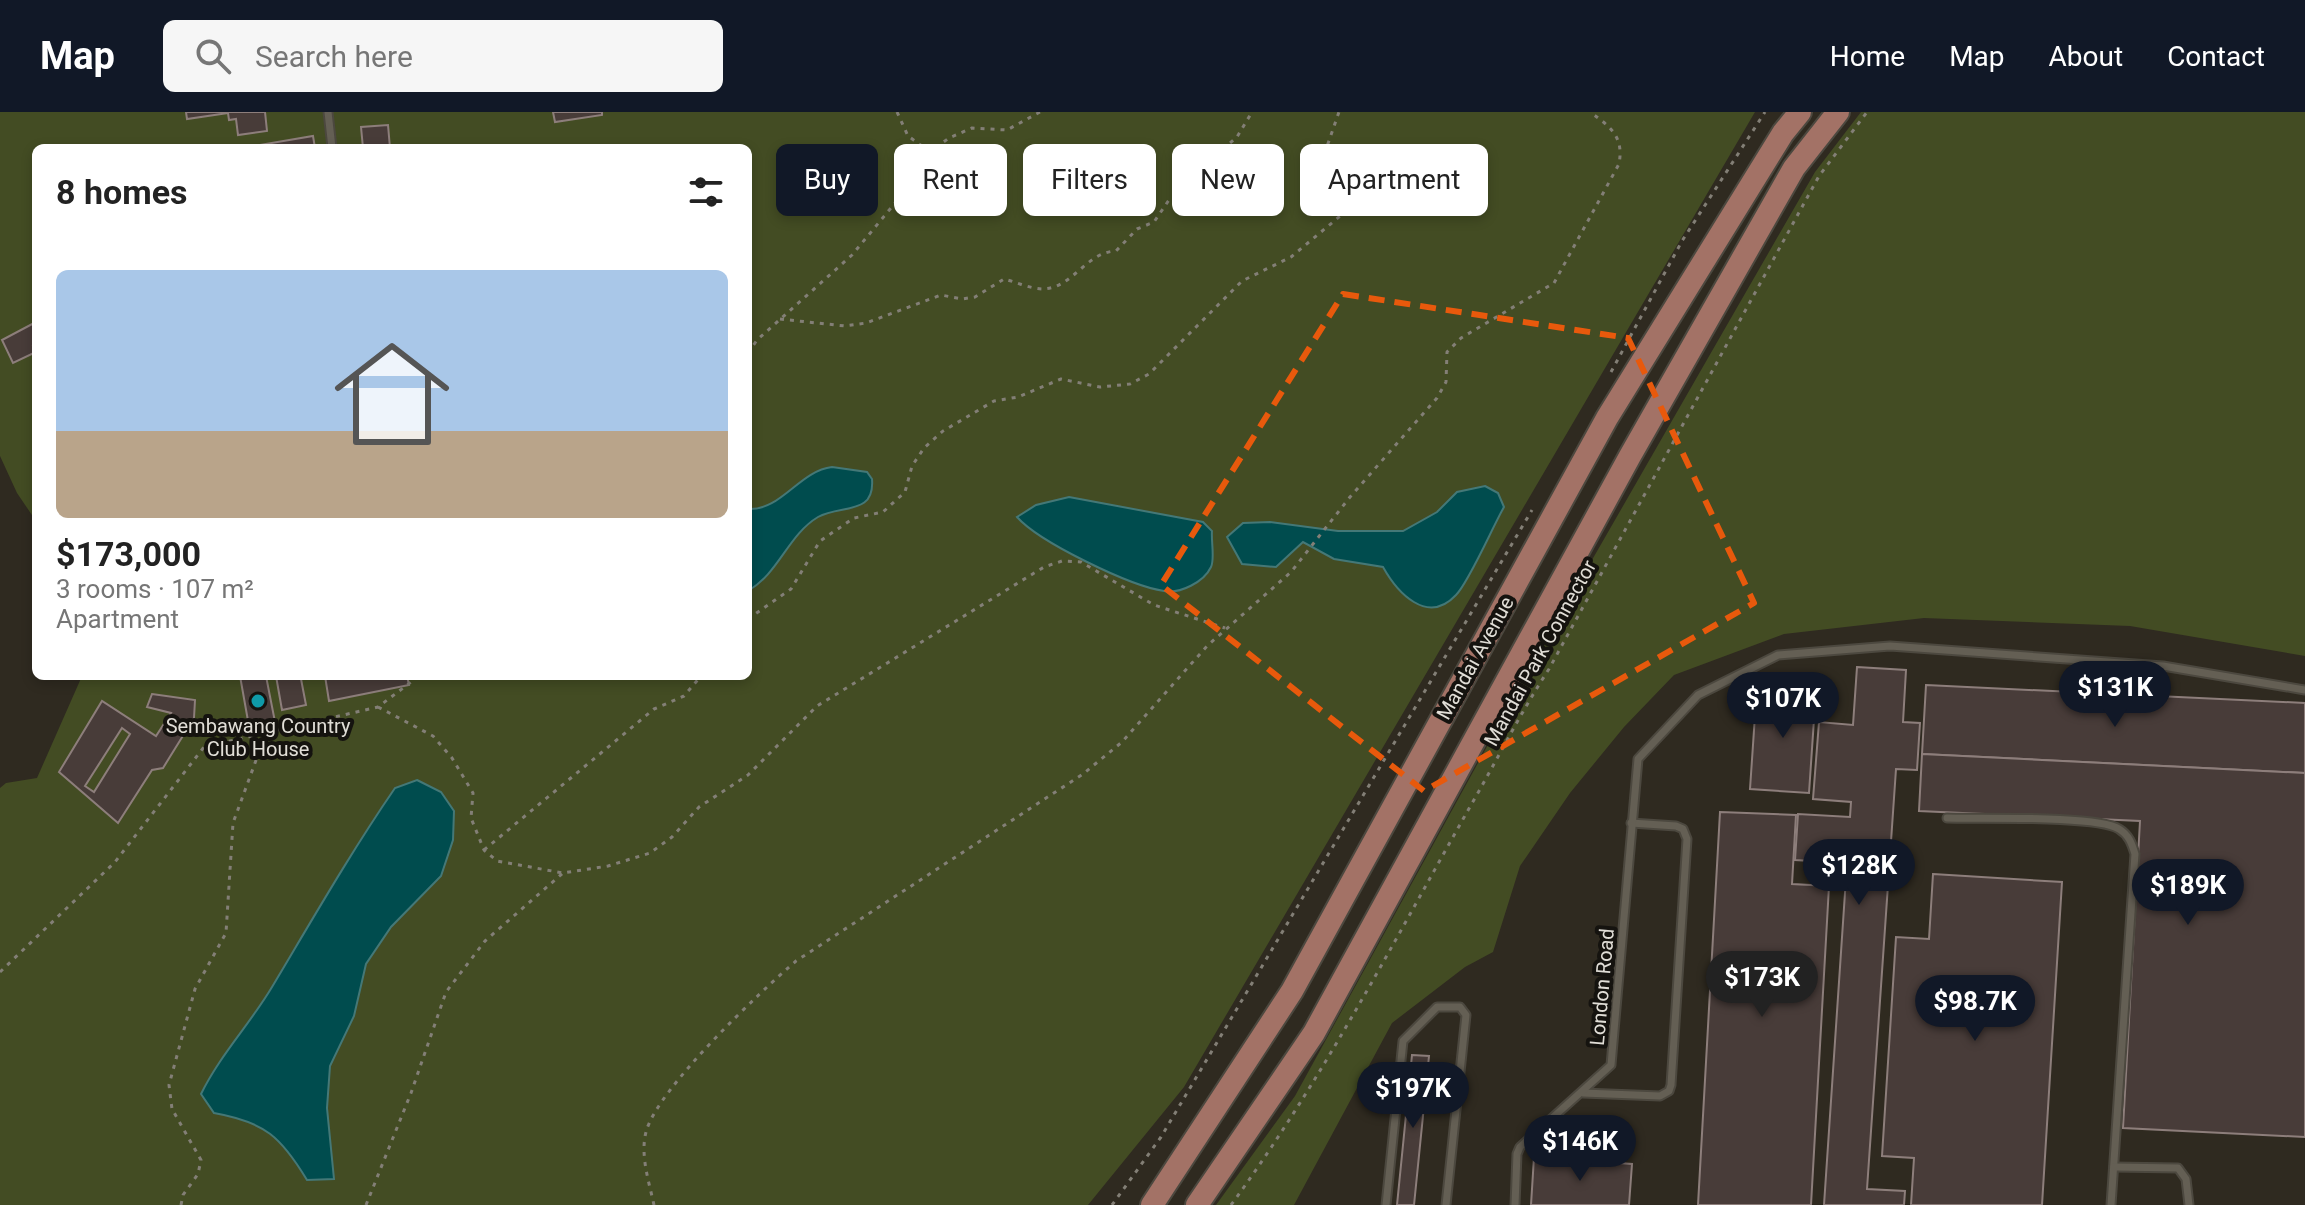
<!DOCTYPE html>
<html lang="en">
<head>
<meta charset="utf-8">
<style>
  :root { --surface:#fff; --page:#f6f6f6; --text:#222; --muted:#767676; --line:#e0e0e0; --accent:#111827 }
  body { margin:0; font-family:Roboto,sans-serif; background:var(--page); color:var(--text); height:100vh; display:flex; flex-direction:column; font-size:30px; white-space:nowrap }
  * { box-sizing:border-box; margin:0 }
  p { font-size:26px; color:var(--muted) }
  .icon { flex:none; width:44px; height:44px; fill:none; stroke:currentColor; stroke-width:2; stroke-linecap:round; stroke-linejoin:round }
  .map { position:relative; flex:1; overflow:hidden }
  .side { position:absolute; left:32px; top:32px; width:720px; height:536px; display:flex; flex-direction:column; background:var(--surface); border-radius:12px; box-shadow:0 4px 12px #0003 }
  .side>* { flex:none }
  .guide { position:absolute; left:776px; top:32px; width:760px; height:72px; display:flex; gap:16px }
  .price { position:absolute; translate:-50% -68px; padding:0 18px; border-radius:28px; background:var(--accent); color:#fff; font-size:26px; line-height:52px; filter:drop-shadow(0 2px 4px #0008) }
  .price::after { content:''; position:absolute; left:50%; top:48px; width:24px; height:18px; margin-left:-12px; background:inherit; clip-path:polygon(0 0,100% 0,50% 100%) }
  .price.active { background:#222; color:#fff }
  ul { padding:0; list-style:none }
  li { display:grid; align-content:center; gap:16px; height:424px; padding:0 24px }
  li+li { border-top:2px solid var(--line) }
  li span { display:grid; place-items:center; height:248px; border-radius:12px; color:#555 }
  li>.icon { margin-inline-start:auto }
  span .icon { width:144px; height:144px; fill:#fffc; stroke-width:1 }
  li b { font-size:34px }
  h2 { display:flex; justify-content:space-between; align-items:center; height:96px; padding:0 24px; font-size:34px }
  .chip { padding:0 28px; border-radius:12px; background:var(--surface); box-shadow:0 4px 12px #0003; font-size:28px; line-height:72px }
  .chip.active { background:var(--accent); color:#fff }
  header { display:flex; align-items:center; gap:48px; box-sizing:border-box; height:112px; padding:0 40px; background:var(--accent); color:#fff }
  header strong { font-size:38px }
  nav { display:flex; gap:44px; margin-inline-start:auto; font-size:28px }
  .search { width:560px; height:72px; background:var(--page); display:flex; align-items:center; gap:20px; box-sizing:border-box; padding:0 28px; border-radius:12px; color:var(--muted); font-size:30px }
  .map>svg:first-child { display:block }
  .green { fill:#434c23 }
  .water { fill:#004c4e; stroke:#447877; stroke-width:2 }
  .building { fill:#483c39; stroke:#8d7e7b; stroke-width:2; fill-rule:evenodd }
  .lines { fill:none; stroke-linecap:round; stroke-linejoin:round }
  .service-casing { stroke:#4c483f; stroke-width:11 }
  .primary-casing { stroke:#4c483f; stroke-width:26 }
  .path { stroke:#837f76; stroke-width:3; stroke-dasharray:4 6; stroke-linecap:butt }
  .service { stroke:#645f54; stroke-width:7 }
  .primary { stroke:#a37266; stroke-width:22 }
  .marked { fill:none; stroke:#e8590c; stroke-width:6; stroke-dasharray:16 10; stroke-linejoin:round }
  .culture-dot { fill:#0f9aa8; stroke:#15130f; stroke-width:3 }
  .labels { text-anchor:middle; stroke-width:8; stroke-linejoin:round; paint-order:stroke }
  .street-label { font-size:20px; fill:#e1ded7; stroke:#15130f }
  .poi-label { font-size:20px; fill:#e1ded7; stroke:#15130f }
</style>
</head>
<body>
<header>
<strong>Map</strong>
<div class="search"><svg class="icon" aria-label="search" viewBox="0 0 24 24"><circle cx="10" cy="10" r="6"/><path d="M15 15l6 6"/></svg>Search here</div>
<nav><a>Home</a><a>Map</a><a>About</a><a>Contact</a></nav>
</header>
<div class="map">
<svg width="2305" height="1093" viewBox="0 0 2305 1093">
  <rect width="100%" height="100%" fill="#2f2a20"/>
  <!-- green -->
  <g class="green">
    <polygon points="0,0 1755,0 1184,975 1088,1093 0,1093 0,676 6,671 37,666 82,564 748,564 748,36 36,36 36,409 17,381 0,344"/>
    <polygon points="1861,0 2305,0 2305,544 2130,514 1924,506 1784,522 1674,563 1624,615 1570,681 1520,754 1493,840 1465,855 1392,911 1294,1093 1216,1093 1295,984 1534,549 1712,239 1815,60"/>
  </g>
  <!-- water -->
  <g class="water">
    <path d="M832,355L867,360L872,367C875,404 841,392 818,405C788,423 779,461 748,479V397C781,399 799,359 832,355Z"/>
    <path d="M1485,374L1498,381L1504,395C1493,414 1469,470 1456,483C1427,514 1397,480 1383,455L1334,447L1303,430L1276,455L1242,452L1227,425L1243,411L1270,410L1338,419H1403L1437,400L1457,380Z"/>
    <path d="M1069,385L1203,410L1212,419C1211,429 1215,447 1211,455C1204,470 1180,482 1164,479C1130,474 1039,430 1017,405L1036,393Z"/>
    <path d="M417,668L441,680L454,699L453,728L441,764L391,815L366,852L354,904L330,954L327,996L334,1067L307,1068C281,1025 265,1010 214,1001L201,982C220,943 250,912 272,875C312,808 351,740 395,676Z"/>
  </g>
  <!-- building -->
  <g class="building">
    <polygon points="186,0 265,0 267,19 238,23 236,7 229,8 228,1 187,7"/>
    <polygon points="553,0 602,0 602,3 555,10"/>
    <polygon points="388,13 390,36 363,36 361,15"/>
    <polygon points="313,24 315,36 242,36"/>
    <polygon points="36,210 36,232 33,234 36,240 13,251 2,228"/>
    <polygon points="1857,555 1906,558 1903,610 1920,611 1917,658 1896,657 1867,1077 1905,1079 1904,1093 1824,1093 1847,751 1795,748 1798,702 1850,705 1851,690 1813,687 1819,610 1853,613"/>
    <polygon points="240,564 266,564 276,615 250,620"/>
    <polygon points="276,564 314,564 301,567 306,593 282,598"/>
    <polygon points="325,564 407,564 409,573 329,589"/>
    <polygon points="1926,573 2305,591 2305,661 1922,642"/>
    <polygon points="1757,574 1816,578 1809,681 1750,677"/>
    <path d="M152,582L195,588L194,606L163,656L152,658L118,711L59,660L102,589L156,624L171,601L147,595ZM122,616L130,622L94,680L85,674Z"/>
    <polygon points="1922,642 2305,661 2305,1025 2123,1016 2140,709 1919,699"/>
    <polygon points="1720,700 1796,703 1792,772 1829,774 1811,1093 1698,1093"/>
    <polygon points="1933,762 2062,770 2042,1093 1911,1093 1914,1046 1882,1044 1896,825 1929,827"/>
    <polygon points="1412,943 1429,944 1414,1093 1397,1093"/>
    <polygon points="1534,1045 1632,1052 1629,1093 1531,1093"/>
  </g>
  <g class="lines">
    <!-- service casing -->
    <g class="service-casing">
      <g id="service">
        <polyline points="328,0 332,36"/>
        <path d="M1947,706C1979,707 2098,703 2119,717C2129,723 2132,732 2135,742L2111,1093"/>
        <polyline points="1583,981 1660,984 1669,979 1671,973 1687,727 1683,717 1676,714 1631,711"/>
        <polyline points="2114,1055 2178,1056 2186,1067 2189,1093"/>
        <polyline points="1386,1093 1403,929 1437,895 1460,895 1466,903 1446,1093"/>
        <polyline points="1515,1093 1517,1042 1520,1035 1611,953 1638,647 1698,583 1778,543 1890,534 2163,554 2305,578"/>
      </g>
    </g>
    <!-- primary casing -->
    <g class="primary-casing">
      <g id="primary">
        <polyline points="1152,1093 1292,879 1607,306 1783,21 1800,0"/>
        <polyline points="1197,1093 1314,921 1630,344 1794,56 1838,0"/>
      </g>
    </g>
    <!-- path -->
    <g class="path">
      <polyline points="897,0 908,24 929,39"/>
      <path d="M780,207L845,214L866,211L941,183L962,187L975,185L1004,167C1016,170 1031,177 1043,177C1073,176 1086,140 1116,139L1137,117L1154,110L1169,88L1194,73L1216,43L1237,25L1252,0"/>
      <polyline points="748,241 757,228 852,143 910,73 930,40 949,26 972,16 1007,18 1040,0"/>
      <polyline points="1611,260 1682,129 1765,0"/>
      <polyline points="748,507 791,477 820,429 854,406 883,400 905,380 912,354 924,336 943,319 994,289 1018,285 1061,267 1100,275 1130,272 1149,262 1242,169 1291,145 1345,100 1359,83 1355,69 1332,55 1324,43 1339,0"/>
      <polyline points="378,595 433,624 452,646 473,681 471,706 484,738 497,749 563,761 608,754 650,741 672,725 699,695 748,663 817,594 1044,455 1062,449 1081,450 1154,493 1225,516"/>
      <polyline points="484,738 654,597 684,584 701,564"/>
      <polyline points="0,860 115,750 204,635 378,595 419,564"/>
      <polyline points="181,1093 183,1083 198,1062 201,1048 172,997 169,973 195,877 226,821 233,711 266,621"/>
      <polyline points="366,1093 411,981 446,880 485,829 563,761"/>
      <path d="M654,1093C649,1070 640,1043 646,1020C657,977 760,880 796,849L1083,662L1122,630L1207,534L1291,460L1350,385L1437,286L1446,270L1447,240L1461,226L1554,171L1619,52C1624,25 1611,15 1590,0"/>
      <polyline points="1112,1093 1161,1025 1532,398"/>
      <path d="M1231,1093C1326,963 1399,819 1479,679C1502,638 1523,597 1549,557L1819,64L1867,0"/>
    </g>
    <!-- service -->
    <use href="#service" class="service"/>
    <!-- primary -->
    <use href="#primary" class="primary"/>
  </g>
  <!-- marked area -->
  <path class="marked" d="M1343,182L1628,226L1754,491L1424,679L1161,473Z"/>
  <!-- markers -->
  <circle class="culture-dot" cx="258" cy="589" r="8"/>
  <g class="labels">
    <!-- street labels -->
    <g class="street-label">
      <text transform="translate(1540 541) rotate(-61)" y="7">Mandai Park Connector</text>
      <text transform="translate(1475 546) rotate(-61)" y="7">Mandai Avenue</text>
      <text transform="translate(1602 875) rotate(-85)" y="7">London Road</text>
    </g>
    <!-- poi labels -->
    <g class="poi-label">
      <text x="258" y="621">Sembawang Country<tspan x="258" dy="23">Club House</tspan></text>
    </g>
  </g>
</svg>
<b class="price" style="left:2115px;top:617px">$131K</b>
<b class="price" style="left:1783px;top:628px">$107K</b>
<b class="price" style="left:1859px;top:795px">$128K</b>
<b class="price" style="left:2188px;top:815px">$189K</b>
<b class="price active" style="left:1762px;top:907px">$173K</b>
<b class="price" style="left:1975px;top:931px">$98.7K</b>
<b class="price" style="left:1413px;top:1018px">$197K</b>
<b class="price" style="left:1580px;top:1071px">$146K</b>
<div class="guide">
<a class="chip active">Buy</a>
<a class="chip">Rent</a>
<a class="chip">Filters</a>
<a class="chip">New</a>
<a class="chip">Apartment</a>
</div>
<section class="side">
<h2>8 homes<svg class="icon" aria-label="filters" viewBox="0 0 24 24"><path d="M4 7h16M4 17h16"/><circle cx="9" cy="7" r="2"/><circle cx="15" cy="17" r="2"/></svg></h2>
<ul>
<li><span style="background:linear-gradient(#a9c7e8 65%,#b9a48a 0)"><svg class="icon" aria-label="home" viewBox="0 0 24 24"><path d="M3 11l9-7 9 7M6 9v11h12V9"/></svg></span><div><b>$173,000</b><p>3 rooms · 107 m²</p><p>Apartment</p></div></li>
</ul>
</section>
</div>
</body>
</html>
